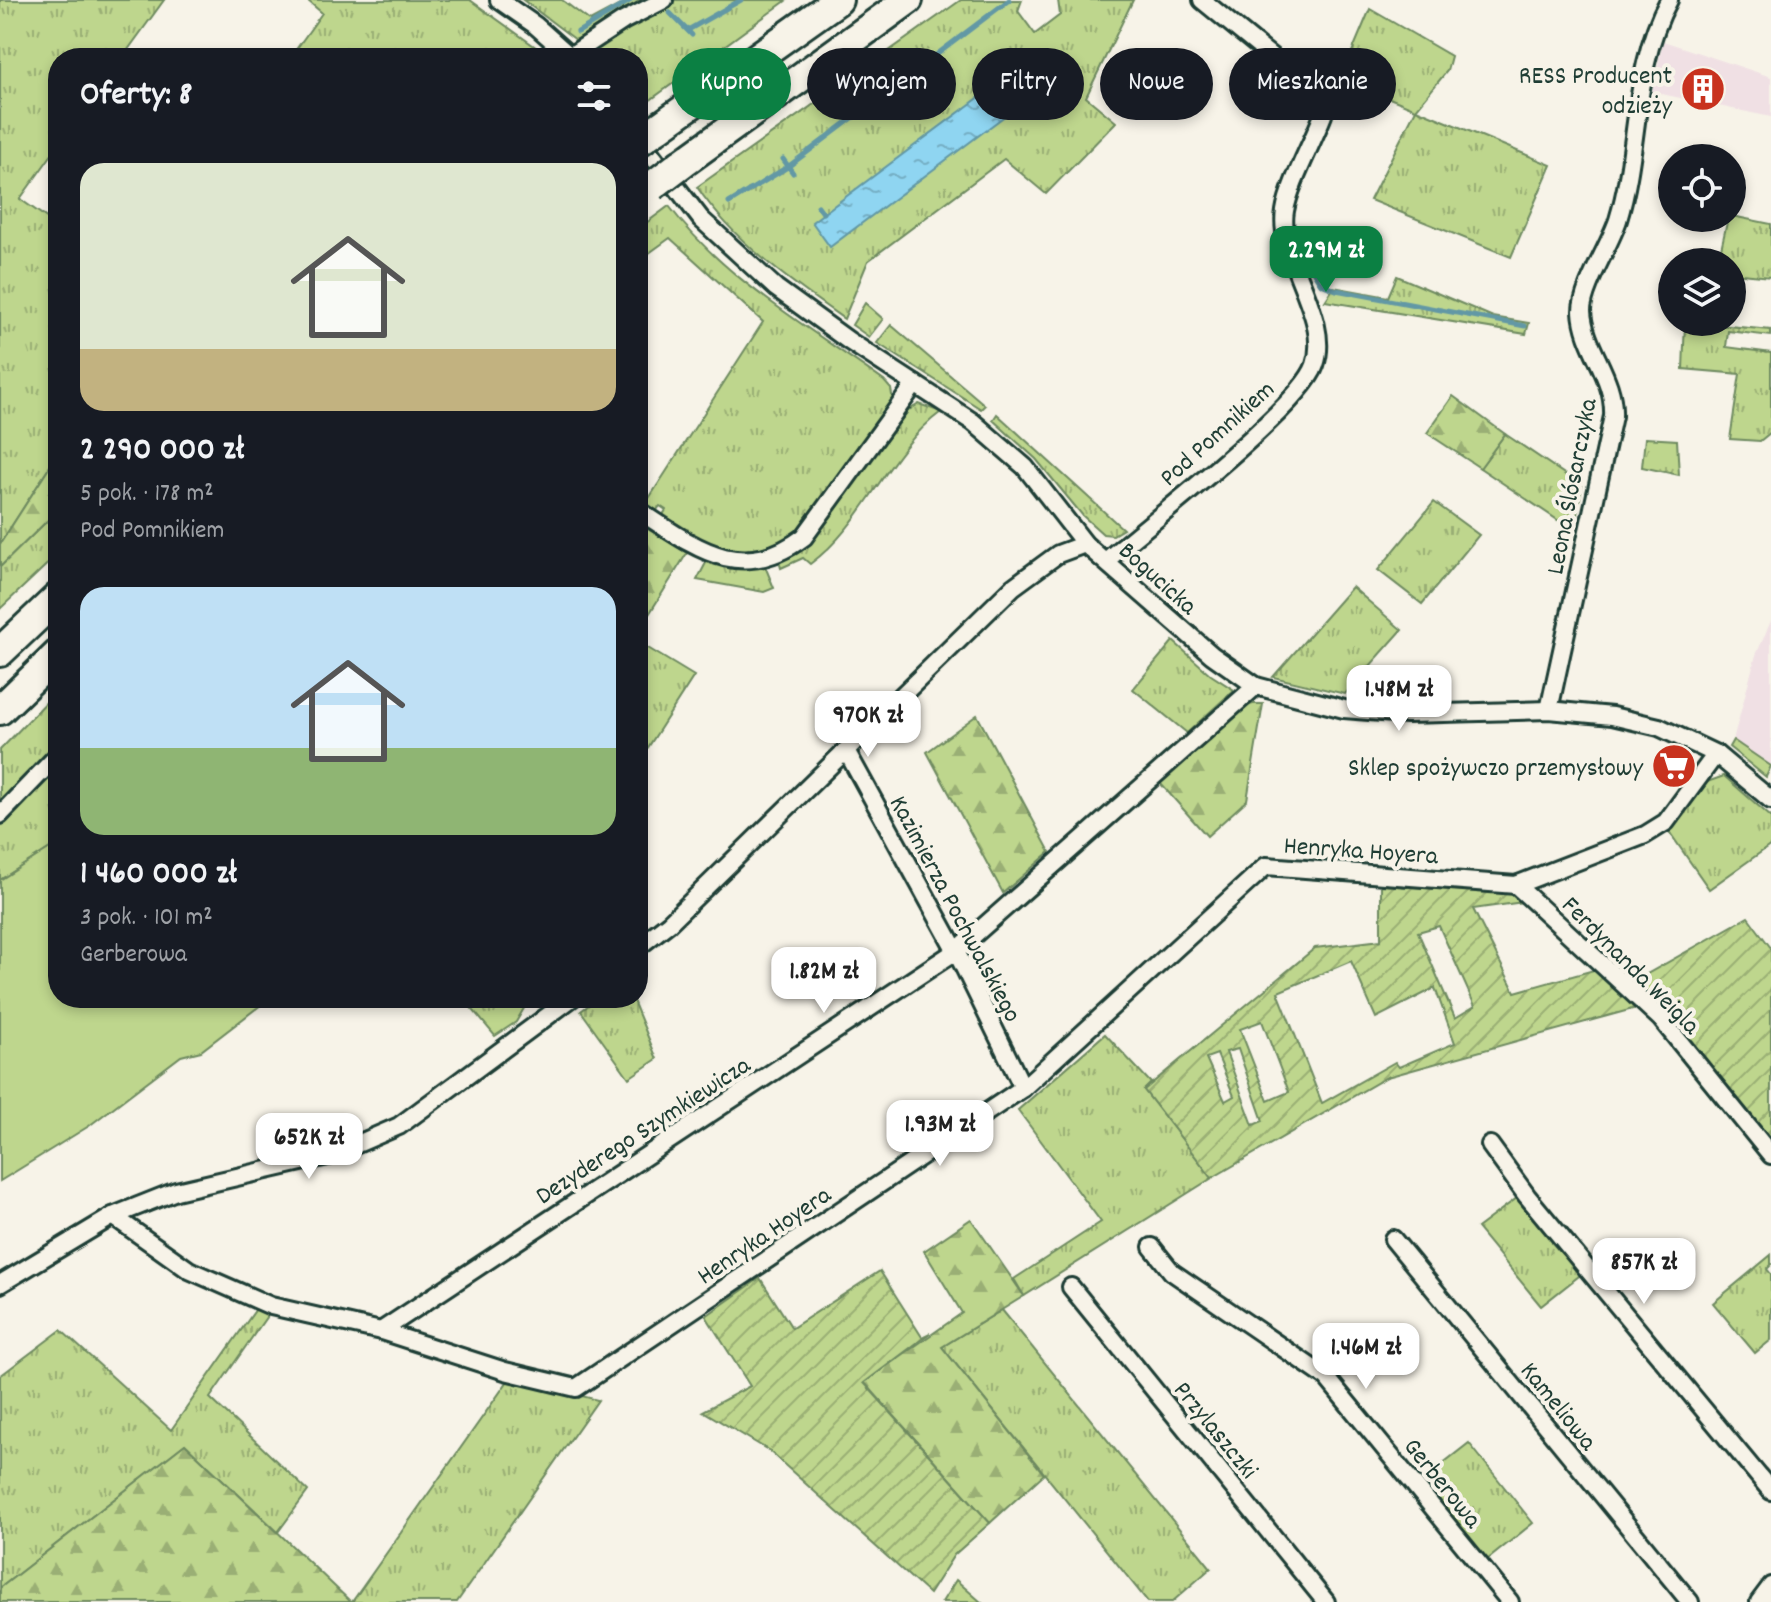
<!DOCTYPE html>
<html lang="pl">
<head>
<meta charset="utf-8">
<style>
  :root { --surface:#171b24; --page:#242831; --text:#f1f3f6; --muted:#9ea1a6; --accent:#0b8043 }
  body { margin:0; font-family:Dekko,sans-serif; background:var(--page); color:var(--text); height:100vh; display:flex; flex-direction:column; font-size:30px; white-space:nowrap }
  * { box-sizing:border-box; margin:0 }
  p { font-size:26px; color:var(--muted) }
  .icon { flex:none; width:44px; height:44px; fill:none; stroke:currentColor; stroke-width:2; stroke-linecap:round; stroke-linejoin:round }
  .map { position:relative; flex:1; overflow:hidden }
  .side { position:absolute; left:48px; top:48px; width:600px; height:960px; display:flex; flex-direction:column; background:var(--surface); border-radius:32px; box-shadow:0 4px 12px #0003 }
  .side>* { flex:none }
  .top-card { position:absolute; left:672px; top:48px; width:760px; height:72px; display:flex; gap:16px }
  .controls { position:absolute; left:1658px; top:144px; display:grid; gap:16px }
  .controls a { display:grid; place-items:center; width:88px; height:88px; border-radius:50%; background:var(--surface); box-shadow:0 4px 12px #0003; font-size:40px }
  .price { position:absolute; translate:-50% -68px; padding:0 18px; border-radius:16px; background:#fff; color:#222; font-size:26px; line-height:52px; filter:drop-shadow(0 2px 4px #0008) }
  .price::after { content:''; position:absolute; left:50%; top:48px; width:24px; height:18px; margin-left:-12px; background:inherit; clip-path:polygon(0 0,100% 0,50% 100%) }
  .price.selected { background:var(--accent); color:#fff }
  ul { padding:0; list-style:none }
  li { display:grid; align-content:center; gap:16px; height:424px; padding:0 32px }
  li span { display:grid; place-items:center; height:248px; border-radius:24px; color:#555 }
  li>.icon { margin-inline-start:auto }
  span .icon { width:144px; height:144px; fill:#fffc; stroke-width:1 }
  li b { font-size:34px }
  h2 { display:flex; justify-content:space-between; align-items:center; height:96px; padding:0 32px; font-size:34px }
  .chip { padding:0 28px; border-radius:36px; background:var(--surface); box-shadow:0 4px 12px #0003; font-size:28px; line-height:72px }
  .chip.selected { background:var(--accent); color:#fff }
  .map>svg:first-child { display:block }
  .built { fill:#f0e0e4 }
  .grass { fill:url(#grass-tufts); stroke:#6e8a60; stroke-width:2 }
  .forest { fill:url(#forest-firs); stroke:#6e8a60; stroke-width:2 }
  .garden { fill:url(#garden-furrows); stroke:#6e8a60; stroke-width:2; fill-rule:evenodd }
  .pitch { fill:#bed68d; stroke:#6e8a60; stroke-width:2 }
  .water { fill:url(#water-ripples); stroke:#6298a5; stroke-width:2 }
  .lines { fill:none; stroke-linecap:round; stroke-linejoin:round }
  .stream { stroke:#6298a5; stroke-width:5 }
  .minor-casing { stroke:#1f3d34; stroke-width:22 }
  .motorway-casing { stroke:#1f3d34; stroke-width:34 }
  .minor { stroke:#f7f3e8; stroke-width:16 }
  .motorway { stroke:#f7f3e8; stroke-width:28 }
  .motorway-bridge-casing { stroke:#1f3d34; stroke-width:34; stroke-linecap:butt }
  .motorway-bridge { stroke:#f7f3e8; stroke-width:28 }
  .labels { text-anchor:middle; stroke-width:8; stroke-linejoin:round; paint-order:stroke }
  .poi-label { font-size:26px; fill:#1f3d34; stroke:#f7f3e8; text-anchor:end }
  .street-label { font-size:26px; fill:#1f3d34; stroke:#f7f3e8 }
</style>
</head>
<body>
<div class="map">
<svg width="1771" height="1602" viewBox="0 0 1771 1602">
  <defs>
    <pattern id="grass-tufts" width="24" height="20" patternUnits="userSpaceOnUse" patternTransform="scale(2)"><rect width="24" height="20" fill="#bed68d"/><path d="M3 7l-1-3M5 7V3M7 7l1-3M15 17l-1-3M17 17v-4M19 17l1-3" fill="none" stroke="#9aaf74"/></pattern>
    <pattern id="forest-firs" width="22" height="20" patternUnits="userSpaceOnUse" patternTransform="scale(2)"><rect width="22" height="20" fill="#bed68d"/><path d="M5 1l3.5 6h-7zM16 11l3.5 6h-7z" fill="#9aaf74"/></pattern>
    <pattern id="garden-furrows" width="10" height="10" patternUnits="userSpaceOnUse" patternTransform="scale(2)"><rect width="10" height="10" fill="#bed68d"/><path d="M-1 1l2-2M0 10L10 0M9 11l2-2" fill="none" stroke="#9aaf74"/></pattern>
    <pattern id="water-ripples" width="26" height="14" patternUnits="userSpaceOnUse" patternTransform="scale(2)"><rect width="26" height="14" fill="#8fd5f1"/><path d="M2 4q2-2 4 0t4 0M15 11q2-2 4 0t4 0" fill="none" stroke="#74aec4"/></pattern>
  </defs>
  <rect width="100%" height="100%" fill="#f7f3e8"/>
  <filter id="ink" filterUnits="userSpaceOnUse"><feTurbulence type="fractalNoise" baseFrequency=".0125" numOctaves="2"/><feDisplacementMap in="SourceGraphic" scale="16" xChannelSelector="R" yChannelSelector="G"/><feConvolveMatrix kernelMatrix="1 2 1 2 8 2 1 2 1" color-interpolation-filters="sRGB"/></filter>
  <g filter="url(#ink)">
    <!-- built -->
    <g class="built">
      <polygon points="1663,41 1771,77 1771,117 1652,92"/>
      <polygon points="1771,621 1771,766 1733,740 1756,655"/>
    </g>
    <!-- grass -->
    <g class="grass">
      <polygon points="0,0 164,0 122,58 58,58 58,146 20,199 58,226 58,454 0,544"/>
      <polygon points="307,0 470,0 551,58 290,58 322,13"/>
      <polygon points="523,0 562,0 590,21 629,0 652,0 622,10 576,40"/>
      <polygon points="675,0 787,0 638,109 638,58 591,56 594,50"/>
      <path d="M961,0H1022L1018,11L1035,34L1060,15L1058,0H1133L1086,97L1116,122L1046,194L1004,159L868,261L844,319C790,281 735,243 697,187Z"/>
      <polygon points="1370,9 1451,56 1447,71 1416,109 1551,165 1511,257 1370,200 1416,109 1341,78"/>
      <path d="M669,206C726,281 809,327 884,381L891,389L893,401L801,530L787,540L762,552L737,553L711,548L661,518L666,510L660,506L654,514L644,506L763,322L670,238L638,261V229Z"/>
      <polygon points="1732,216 1771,224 1771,277 1732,273 1732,262 1718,262 1728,218"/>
      <polygon points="1397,276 1493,317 1529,323 1526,334 1325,301 1334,287 1388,297"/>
      <polygon points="865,303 883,319 869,337 852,325"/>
      <polygon points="1685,322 1771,330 1771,336 1728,331 1726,347 1771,353 1771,432 1760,441 1730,439 1740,374 1683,369"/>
      <polygon points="891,325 985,405 981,409 877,343"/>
      <path d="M919,404L941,412C887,452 865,524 810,564L803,558L781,568L779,561L811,539L909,410Z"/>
      <polygon points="997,414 1123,529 1113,535 1103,534 1083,516 1036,459 993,420"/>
      <polygon points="1505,434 1582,486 1574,531 1480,468"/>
      <polygon points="1645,438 1677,440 1679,475 1642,467"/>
      <polygon points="1434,502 1479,535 1422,604 1378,570"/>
      <polygon points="58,510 58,554 0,609 0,567"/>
      <polygon points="707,561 741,569 765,566 774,588 764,592 697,580"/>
      <polygon points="1352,587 1402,630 1345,694 1273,677"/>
      <polygon points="1173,641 1211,675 1234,690 1187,733 1133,689"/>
      <polygon points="638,642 694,676 638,763"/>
      <polygon points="58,690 58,749 0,808 0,750"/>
      <polygon points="1733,740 1771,766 1766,777 1729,747"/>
      <polygon points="58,762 58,843 0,880 0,823"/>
      <polygon points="1724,776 1771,817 1771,845 1709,889 1668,830 1704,783"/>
      <polygon points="463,998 530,998 516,1022 495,1036"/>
      <polygon points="598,998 632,998 657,1059 629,1078 581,1011"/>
      <polygon points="1105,1034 1151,1083 1144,1090 1212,1178 1024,1296 1014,1279 1101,1222 1018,1110"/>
      <polygon points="1521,1195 1554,1237 1552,1243 1562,1254 1568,1253 1584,1272 1541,1306 1477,1228"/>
      <polygon points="1771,1255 1771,1265 1767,1269 1771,1274 1771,1340 1755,1353 1713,1303"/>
      <polygon points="256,1309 269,1313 210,1398 308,1491 278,1532 185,1444 0,1588 0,1376 61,1330 171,1430"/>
      <polygon points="1002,1310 1211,1568 1172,1602 1148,1602 942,1347"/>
      <polygon points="510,1378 598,1400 457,1602 352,1602"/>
      <polygon points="1469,1443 1533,1523 1487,1560 1423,1479"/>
      <polygon points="956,1580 981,1602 942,1602"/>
    </g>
    <!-- forest -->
    <g class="forest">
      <polygon points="1453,396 1505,434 1480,468 1427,433"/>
      <polygon points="58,454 58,510 0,567 0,544"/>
      <polygon points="638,523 687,553 638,632"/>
      <polygon points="1253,704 1263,704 1247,800 1207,836 1160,783 1243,707"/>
      <polygon points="977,715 1050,852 1003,893 927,752"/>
      <polygon points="971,1219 1024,1296 942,1347 1044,1474 990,1523 864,1382 962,1313 924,1251"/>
      <polygon points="185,1444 351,1602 0,1602 0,1588"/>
    </g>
    <!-- garden -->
    <g class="garden">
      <path d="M1381,885L1514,894L1523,902L1473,909L1515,992L1597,969L1640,1007L1387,1077L1212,1178L1144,1090L1315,948L1381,940ZM1439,926L1475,1006L1455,1018L1418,932ZM1351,961L1376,1018L1435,988L1455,1043L1399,1067L1395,1062L1322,1103L1278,992ZM1262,1021L1289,1092L1268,1101L1240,1029ZM1238,1049L1263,1121L1253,1125L1226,1052ZM1217,1054L1234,1096L1225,1101L1206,1058Z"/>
      <polygon points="1748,917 1771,948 1771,1142 1663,1007 1633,982"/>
      <polygon points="880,1271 922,1337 930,1333 864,1383 990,1523 954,1555 929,1594 768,1450 703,1411 750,1386 706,1316 760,1278 792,1328"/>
    </g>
    <!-- pitch -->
    <polygon class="pitch" points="58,843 58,998 270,998 201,1051 181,1056 89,1126 0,1181 0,880"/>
    <!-- water -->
    <polygon class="water" points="1024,64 1042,88 830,247 812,222"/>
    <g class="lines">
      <!-- stream -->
      <g class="stream">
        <polyline points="670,13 692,35"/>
        <polyline points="688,30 741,0"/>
        <polyline points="578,32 631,0"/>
        <polyline points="783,159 793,173"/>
        <polyline points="729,203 789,166 1009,0"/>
        <polyline points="818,206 823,213"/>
        <polyline points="1311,268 1321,284 1336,290 1525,326"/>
      </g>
      <!-- minor casing -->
      <g class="minor-casing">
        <g id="minor">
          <polyline points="499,0 535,25 572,58"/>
          <polyline points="570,56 623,21 664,0"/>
          <polyline points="638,137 701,219 776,288 849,341 973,422 1025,467 1085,544 1212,655 1256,686 1344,709 1407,714 1549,710 1612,716 1659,727 1716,754 1771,800"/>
          <path d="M638,510C695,547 740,585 804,537L915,384"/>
          <path d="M1107,560C1148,524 1301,407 1315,365C1332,318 1277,258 1285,211C1289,185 1313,142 1323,115L1311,89L1202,0"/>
          <path d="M1549,710L1613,416C1615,376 1584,349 1582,311C1582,288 1610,245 1618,220C1640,149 1632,67 1669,0"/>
          <polyline points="847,752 956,951 1023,1088"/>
          <polyline points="0,815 58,755"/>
          <polyline points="1516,885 1661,1019 1771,1155"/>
          <polyline points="638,947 669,923 1013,587 1058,554 1085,544"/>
          <polyline points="1490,1145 1527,1196 1771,1491"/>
          <polyline points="113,1216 189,1270 271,1306 381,1331 505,1371 576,1388 1023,1088 1266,866 1516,885 1645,835 1666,822 1716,754"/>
          <polyline points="1393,1239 1690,1602"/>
          <polyline points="1152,1247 1172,1272 1327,1378 1510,1602"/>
          <polyline points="0,1284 113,1216 176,1191 332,1155 399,1126 572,998"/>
          <polyline points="1071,1287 1326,1602"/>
          <polyline points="381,1331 956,951 1256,686"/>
          <polyline points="1759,1602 1771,1586"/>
        </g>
      </g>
      <!-- motorway casing -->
      <g class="motorway-casing">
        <g id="motorway">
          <polyline points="655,130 838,0"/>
          <polyline points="681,164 908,0"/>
          <polyline points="0,652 58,597"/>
          <polyline points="0,710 58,654"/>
        </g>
      </g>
      <!-- minor -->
      <use href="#minor" class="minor"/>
      <!-- motorway -->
      <use href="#motorway" class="motorway"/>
      <!-- motorway-bridge casing -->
      <g class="motorway-bridge-casing">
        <g id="motorway-bridge">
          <polyline points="638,142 655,130"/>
          <polyline points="652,186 681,164"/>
        </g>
      </g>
      <!-- motorway-bridge -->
      <use href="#motorway-bridge" class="motorway-bridge"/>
    </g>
  </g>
  <!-- icons -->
  <defs>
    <g id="building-disc" transform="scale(2.3)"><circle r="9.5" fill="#c8321e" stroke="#f7f3e8"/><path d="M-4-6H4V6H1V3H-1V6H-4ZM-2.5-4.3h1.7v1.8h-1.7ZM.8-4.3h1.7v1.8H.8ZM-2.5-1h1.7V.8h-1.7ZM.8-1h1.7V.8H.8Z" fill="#fff"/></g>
    <g id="supermarket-disc" transform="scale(2.3)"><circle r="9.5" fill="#c8321e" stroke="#f7f3e8"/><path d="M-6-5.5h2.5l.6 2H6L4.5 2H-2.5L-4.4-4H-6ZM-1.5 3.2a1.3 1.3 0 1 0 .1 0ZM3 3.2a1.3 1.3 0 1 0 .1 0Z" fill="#fff"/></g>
  </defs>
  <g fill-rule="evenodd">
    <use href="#building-disc" x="1703" y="89"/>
    <use href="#supermarket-disc" x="1674" y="766"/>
  </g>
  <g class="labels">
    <!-- poi labels -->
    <g class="poi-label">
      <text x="1672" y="83">RESS Producent<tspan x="1672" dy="30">odzieży</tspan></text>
      <text x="1643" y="775">Sklep spożywczo przemysłowy</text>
    </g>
    <!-- street labels -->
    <g class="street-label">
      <text transform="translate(1216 432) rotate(-42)" y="9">Pod Pomnikiem</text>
      <text transform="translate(1570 486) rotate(-79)" y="9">Leona Ślósarczyka</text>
      <text transform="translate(1159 577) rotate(42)" y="9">Bogucicka</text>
      <text transform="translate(1361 849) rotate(4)" y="9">Henryka Hoyera</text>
      <text transform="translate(957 908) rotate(62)" y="9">Kazimierza Pochwalskiego</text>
      <text transform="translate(1632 964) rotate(45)" y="9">Ferdynanda Weigla</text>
      <text transform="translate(642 1129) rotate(-33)" y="9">Dezyderego Szymkiewicza</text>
      <text transform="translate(763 1234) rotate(-34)" y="9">Henryka Hoyera</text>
      <text transform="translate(1560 1405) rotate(51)" y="9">Kameliowa</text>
      <text transform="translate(1217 1429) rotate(51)" y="9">Przylaszczki</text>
      <text transform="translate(1444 1482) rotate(51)" y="9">Gerberowa</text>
    </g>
  </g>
</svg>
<div class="controls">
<a><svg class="icon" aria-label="locate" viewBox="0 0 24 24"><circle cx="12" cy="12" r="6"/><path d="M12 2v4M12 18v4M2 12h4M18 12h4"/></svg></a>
<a><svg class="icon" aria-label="layers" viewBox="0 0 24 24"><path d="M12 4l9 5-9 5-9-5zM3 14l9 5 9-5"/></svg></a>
</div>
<b class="price selected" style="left:1326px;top:294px">2.29M zł</b>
<b class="price" style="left:1399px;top:733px">1.48M zł</b>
<b class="price" style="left:868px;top:759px">970K zł</b>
<b class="price" style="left:824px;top:1015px">1.82M zł</b>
<b class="price" style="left:940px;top:1168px">1.93M zł</b>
<b class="price" style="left:309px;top:1181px">652K zł</b>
<b class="price" style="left:1644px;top:1306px">857K zł</b>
<b class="price" style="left:1366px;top:1391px">1.46M zł</b>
<div class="top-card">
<a class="chip selected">Kupno</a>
<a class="chip">Wynajem</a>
<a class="chip">Filtry</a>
<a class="chip">Nowe</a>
<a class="chip">Mieszkanie</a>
</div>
<section class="side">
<h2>Oferty: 8<svg class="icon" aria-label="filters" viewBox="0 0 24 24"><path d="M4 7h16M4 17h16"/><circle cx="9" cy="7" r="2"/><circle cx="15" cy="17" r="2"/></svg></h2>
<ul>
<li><span style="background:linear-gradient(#dfe7d0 75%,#c2b280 0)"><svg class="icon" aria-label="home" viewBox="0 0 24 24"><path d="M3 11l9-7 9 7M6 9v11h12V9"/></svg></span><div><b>2 290 000 zł</b><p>5 pok. · 178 m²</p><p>Pod Pomnikiem</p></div></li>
<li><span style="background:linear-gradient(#bfe0f5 65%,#8fb573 0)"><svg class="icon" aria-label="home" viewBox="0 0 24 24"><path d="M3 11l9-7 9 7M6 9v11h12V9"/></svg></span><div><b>1 460 000 zł</b><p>3 pok. · 101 m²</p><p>Gerberowa</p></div></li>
</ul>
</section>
</div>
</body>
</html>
